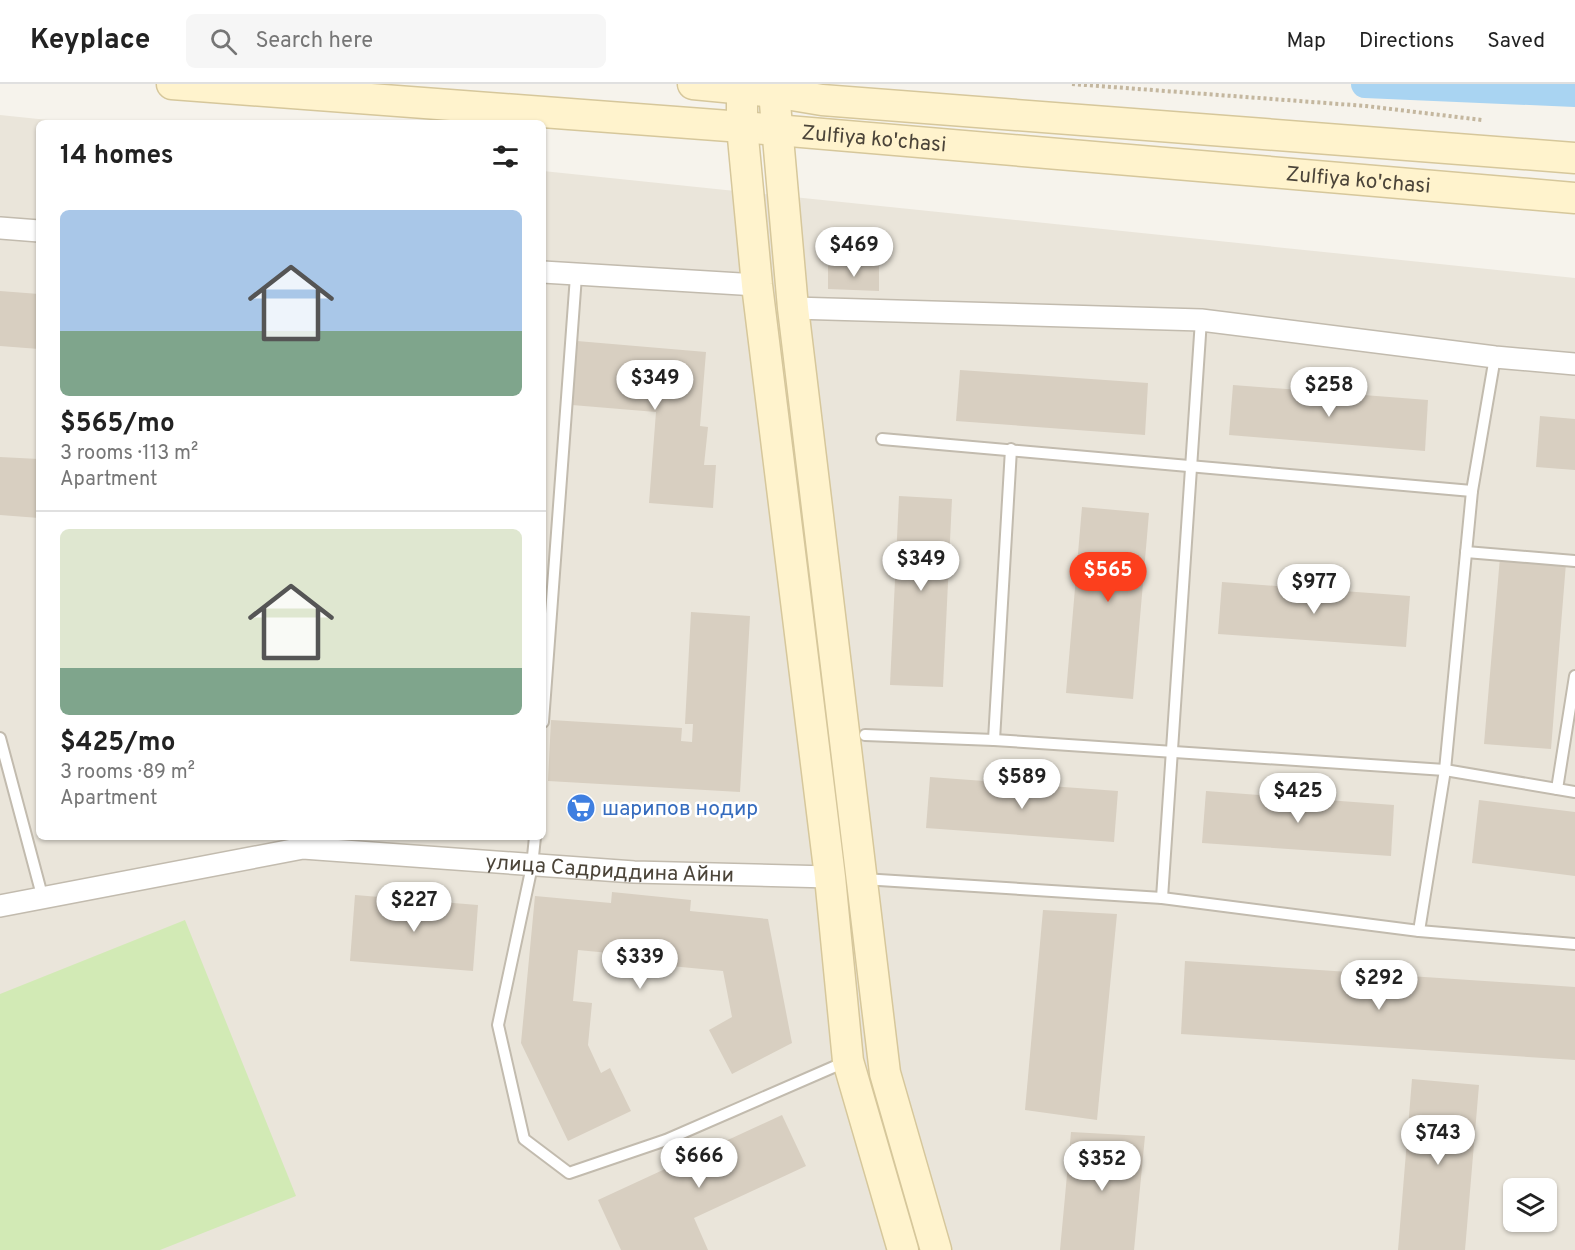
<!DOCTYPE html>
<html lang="en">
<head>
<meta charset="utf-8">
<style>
  :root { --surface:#fff; --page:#f6f6f6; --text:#222; --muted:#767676; --line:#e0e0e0; --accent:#fc3f1d }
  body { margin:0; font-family:Overpass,sans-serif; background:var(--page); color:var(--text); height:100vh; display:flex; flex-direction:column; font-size:22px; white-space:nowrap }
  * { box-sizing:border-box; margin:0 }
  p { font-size:20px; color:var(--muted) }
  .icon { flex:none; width:33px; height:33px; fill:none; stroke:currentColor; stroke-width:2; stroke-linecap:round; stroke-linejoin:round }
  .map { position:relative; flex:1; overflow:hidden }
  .panel { position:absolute; left:36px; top:36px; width:510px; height:720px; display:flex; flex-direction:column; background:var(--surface); border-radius:9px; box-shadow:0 2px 4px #0004 }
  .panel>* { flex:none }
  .buttons { position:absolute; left:1503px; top:1094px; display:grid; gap:12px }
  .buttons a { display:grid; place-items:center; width:54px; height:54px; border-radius:9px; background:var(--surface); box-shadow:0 2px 4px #0004; font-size:30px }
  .price { position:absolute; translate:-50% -51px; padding:0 14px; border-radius:21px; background:#fff; color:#222; font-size:20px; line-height:39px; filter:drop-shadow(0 2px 3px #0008) }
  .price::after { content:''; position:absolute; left:50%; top:36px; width:18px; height:14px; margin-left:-9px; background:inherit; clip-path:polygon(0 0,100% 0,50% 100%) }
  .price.current { background:var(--accent); color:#fff }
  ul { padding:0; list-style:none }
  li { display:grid; align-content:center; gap:12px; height:318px; padding:0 24px }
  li+li { border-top:2px solid var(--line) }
  li span { display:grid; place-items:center; height:186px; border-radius:9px; color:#555 }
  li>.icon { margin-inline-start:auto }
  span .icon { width:108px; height:108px; fill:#fffc; stroke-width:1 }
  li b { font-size:26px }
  h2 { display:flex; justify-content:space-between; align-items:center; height:72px; padding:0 24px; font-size:26px }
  header { display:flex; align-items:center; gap:36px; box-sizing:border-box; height:84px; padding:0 30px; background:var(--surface); border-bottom:2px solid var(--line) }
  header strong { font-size:28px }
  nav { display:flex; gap:33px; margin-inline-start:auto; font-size:21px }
  .search { width:420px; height:54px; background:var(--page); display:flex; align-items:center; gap:15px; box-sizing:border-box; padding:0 21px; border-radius:9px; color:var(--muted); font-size:22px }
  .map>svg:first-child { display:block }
  .residential { fill:#eae5da; fill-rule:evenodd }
  .green { fill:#d2eab5 }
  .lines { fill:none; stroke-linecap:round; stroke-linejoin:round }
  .canal { stroke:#a9d4f2; stroke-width:28 }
  .building { fill:#d8cfc1 }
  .lane-casing { stroke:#c2bbae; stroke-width:14 }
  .street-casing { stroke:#c2bbae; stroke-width:24 }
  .secondary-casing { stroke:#d6c79b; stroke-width:33 }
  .path { stroke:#c4b79f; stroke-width:4; stroke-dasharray:3 3; stroke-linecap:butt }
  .lane { stroke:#fff; stroke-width:10 }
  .street { stroke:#fff; stroke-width:21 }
  .secondary { stroke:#fff3cd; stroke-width:30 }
  .labels { text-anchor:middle; stroke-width:5; stroke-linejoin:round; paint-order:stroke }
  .street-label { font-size:21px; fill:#4b4439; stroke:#fff }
  .shop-label { font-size:21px; fill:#366cbe; stroke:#fff; text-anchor:start }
</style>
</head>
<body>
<header>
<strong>Keyplace</strong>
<div class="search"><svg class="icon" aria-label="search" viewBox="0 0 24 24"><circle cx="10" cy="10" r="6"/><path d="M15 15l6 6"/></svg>Search here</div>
<nav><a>Map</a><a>Directions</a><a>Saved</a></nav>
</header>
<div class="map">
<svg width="1575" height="1166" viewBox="0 0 1575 1166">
  <rect width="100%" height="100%" fill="#f6f3ec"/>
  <!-- residential -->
  <path class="residential" d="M0,31L77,39H39V753H543V87L1575,194V1166H0ZM1514,1104H1546V1137H1514Z"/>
  <!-- green -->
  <polygon class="green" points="185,836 296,1112 160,1166 0,1166 0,910"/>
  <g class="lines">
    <!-- canal -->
    <polyline class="canal" points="1365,0 1575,9"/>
  </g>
  <!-- building -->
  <g class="building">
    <polygon points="828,182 879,182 879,207 828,205"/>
    <polygon points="0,207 39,210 39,265 0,262"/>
    <polygon points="577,257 706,268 700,342 708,343 704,381 716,381 713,424 649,419 656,328 572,321"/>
    <polygon points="960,286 1148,299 1145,351 956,337"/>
    <polygon points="1233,301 1428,316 1425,367 1229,351"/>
    <polygon points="1540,332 1575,335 1575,386 1536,383"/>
    <polygon points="0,373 39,375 39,434 0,431"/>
    <polygon points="899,412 952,415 943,603 890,601"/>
    <polygon points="1082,423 1149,429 1133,615 1066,609"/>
    <polygon points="1500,473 1566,479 1551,665 1484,660"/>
    <polygon points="1222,498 1410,512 1406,563 1218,550"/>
    <polygon points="691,528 750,532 740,708 548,697 551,636 682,644 681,657 692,658 693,640 685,640"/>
    <polygon points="930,693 1118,707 1114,758 926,744"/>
    <polygon points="1206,707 1394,721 1391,772 1202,759"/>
    <polygon points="1479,716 1575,728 1575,792 1472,779"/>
    <polygon points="612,808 691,816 690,827 768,835 792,959 732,990 709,946 732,933 723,887 608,876 609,869 578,866 573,917 592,919 588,961 601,989 610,984 631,1027 568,1057 521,959 535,812 611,819"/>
    <polygon points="355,811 478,821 473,887 350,877"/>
    <polygon points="1043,826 1117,830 1097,1036 1025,1026"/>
    <polygon points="1185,877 1575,903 1575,976 1181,950"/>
    <polygon points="1412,995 1479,1001 1465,1166 1398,1166"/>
    <polygon points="782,1031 806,1082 694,1134 708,1166 621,1166 598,1116"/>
    <polygon points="1071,1048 1145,1052 1134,1166 1060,1166"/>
  </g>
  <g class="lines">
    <!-- lane casing -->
    <g class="lane-casing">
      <g id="lane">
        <polyline points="882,355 1472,407"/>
        <polyline points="1466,468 1575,477"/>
        <polyline points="543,638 576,192"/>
        <polyline points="865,651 994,656 1445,686 1575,708"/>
        <polyline points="0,654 43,815"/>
        <polyline points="994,656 1011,365"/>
        <polyline points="1557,705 1575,592"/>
        <polyline points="535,753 532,782 498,941 524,1055 569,1089 666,1056 845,978"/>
        <polyline points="863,795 1162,814 1419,847 1575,860"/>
        <polyline points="1162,814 1201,236"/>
        <polyline points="1419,847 1445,686 1472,407 1495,273"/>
      </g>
    </g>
    <!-- street casing -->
    <g class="street-casing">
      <g id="street">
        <polyline points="0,144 39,147"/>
        <polyline points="543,188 757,201"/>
        <polyline points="793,224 1201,236 1495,273 1575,280"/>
        <path id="s1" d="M0,822L303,764L634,788L830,793"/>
      </g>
    </g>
    <!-- secondary casing -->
    <g class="secondary-casing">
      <g id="secondary">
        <path id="s2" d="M172,0L742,43L1575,114"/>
        <polyline points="693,0 774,8 822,16 1575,74"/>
        <polyline points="742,6 742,43 757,201 830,793 848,977 903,1166"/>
        <polyline points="774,8 793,224 885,989 936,1166"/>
      </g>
    </g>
    <!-- path -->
    <polyline class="path" points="1072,0 1366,22 1482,36"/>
    <!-- lane -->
    <use href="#lane" class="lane"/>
    <!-- street -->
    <use href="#street" class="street"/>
    <!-- secondary -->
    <use href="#secondary" class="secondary"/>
  </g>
  <!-- icons -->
  <defs>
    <g id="supermarket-disc" transform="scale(1.5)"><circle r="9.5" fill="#3f7fe0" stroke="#fff"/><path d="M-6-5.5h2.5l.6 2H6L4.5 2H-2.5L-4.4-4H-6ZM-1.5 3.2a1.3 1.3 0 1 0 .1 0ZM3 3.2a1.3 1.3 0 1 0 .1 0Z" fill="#fff"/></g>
  </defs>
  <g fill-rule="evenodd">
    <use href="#supermarket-disc" x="581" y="724"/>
  </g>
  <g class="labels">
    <!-- street labels -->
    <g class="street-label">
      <text dy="7" stroke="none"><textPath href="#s2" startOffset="704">Zulfiya ko'chasi</textPath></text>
      <text dy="7" stroke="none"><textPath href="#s2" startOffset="1190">Zulfiya ko'chasi</textPath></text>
      <text dy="7" stroke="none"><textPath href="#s1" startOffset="616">улица Садриддина Айни</textPath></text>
    </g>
    <!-- shop labels -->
    <g class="shop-label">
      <text x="602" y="731">шарипов нодир</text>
    </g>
  </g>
</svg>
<div class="buttons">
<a><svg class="icon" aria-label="layers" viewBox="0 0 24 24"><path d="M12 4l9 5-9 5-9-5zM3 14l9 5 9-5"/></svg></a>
</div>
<b class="price" style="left:854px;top:194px">$469</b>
<b class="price" style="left:655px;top:327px">$349</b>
<b class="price" style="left:1329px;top:334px">$258</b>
<b class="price" style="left:921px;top:508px">$349</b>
<b class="price current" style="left:1108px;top:519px">$565</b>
<b class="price" style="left:1314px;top:531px">$977</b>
<b class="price" style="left:1022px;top:726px">$589</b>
<b class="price" style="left:1298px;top:740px">$425</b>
<b class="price" style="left:414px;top:849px">$227</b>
<b class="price" style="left:640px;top:906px">$339</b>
<b class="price" style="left:1379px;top:927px">$292</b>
<b class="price" style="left:1438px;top:1082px">$743</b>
<b class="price" style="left:699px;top:1105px">$666</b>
<b class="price" style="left:1102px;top:1108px">$352</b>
<section class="panel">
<h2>14 homes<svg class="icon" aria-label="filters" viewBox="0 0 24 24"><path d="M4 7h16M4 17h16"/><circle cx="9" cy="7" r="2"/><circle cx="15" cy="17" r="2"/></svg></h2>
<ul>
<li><span style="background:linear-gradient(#a9c7e8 65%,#7fa58c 0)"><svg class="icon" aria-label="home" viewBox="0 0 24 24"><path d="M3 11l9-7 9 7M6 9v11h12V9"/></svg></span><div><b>$565/mo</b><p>3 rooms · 113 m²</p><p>Apartment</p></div></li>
<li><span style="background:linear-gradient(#dfe7d0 75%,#7fa58c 0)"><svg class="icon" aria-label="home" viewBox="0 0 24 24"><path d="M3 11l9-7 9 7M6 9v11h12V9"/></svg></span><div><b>$425/mo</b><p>3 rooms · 89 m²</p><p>Apartment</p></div></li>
</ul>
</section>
</div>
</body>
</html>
